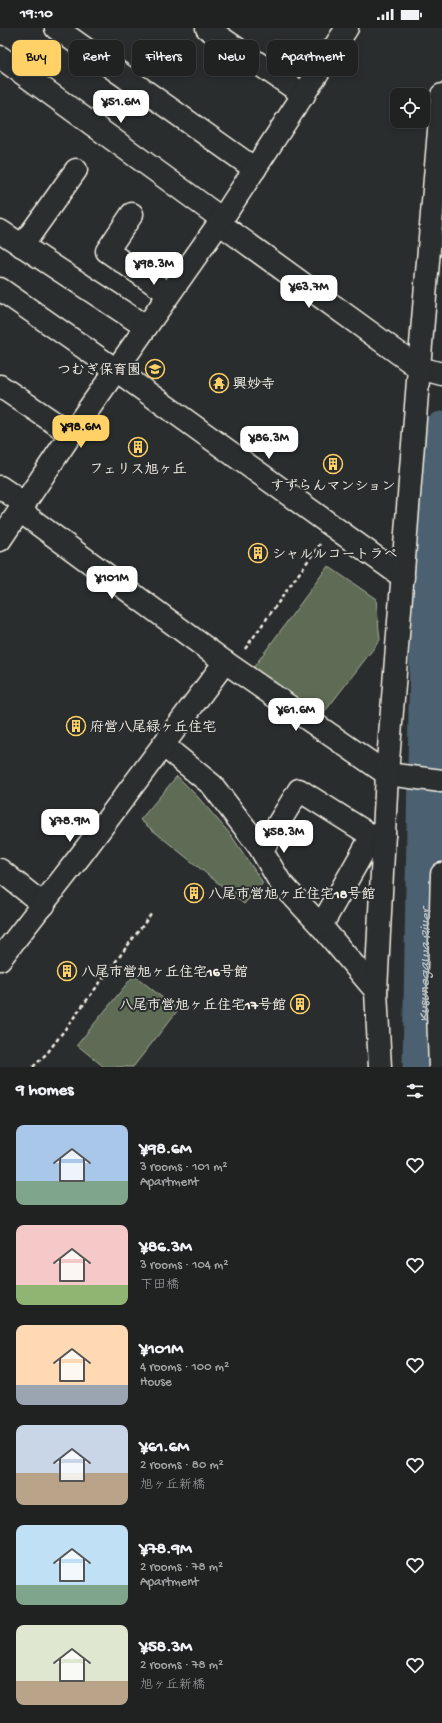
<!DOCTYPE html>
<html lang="en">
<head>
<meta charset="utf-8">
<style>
  :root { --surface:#202222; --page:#282a2a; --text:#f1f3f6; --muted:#a2a4a5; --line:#3d3f40; --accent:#ffd166 }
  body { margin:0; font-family:"Gochi Hand","Klee One",sans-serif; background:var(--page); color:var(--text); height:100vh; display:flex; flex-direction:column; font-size:15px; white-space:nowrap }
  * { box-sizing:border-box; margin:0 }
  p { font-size:13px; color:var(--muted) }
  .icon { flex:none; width:22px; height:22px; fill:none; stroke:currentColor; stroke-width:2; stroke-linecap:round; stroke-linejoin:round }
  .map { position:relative; height:1039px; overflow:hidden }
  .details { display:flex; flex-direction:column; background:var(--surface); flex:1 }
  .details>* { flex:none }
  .hud { position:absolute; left:12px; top:12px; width:418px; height:36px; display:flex; gap:8px }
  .controls { position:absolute; left:390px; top:60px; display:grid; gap:8px }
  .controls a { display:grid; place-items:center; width:40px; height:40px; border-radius:8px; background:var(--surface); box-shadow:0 2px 6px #0003,0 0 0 1px var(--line); font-size:20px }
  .price { position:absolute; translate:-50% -34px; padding:0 9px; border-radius:8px; background:#fff; color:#222; font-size:13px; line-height:26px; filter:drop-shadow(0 1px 2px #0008) }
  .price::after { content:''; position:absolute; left:50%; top:24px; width:12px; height:9px; margin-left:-6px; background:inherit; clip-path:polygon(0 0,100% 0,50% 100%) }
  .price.active { background:var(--accent); color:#111 }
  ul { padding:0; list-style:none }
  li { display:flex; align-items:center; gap:12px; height:100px; padding:0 16px }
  li span { display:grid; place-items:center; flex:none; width:112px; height:80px; border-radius:8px; color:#555 }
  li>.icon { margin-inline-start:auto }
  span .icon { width:48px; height:48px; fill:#fffc; stroke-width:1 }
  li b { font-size:17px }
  h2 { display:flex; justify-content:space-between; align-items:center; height:48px; padding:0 16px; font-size:17px }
  .tag { padding:0 14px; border-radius:8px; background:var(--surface); box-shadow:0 2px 6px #0003,0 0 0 1px var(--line); font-size:14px; line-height:36px }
  .tag.active { background:var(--accent); color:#111 }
  .status { display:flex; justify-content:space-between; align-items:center; height:28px; padding:0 20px; background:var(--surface); direction:ltr }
  .status svg { height:11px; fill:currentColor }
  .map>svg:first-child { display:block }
  .green { fill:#5e6c54; stroke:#a9ae9e }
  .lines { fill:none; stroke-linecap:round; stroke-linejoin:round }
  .river { stroke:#4b616f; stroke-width:39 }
  .minor-casing { stroke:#f4f1e8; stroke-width:25 }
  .path { stroke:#f4f1e8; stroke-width:2.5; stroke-dasharray:4 3; stroke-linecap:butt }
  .minor { stroke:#2a2d2e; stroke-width:22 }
  .labels { text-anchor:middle; stroke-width:4; stroke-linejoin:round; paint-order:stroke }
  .poi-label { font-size:14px; font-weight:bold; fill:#f4f1e8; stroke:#2a2d2e; text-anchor:start }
  .water-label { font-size:15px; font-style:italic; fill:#b0b7b8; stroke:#2a2d2e }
</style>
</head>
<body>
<div class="status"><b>19:10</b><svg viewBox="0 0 49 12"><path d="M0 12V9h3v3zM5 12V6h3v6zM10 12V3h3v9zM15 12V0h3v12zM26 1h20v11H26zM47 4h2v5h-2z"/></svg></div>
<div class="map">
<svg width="442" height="1039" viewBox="0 0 442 1039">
  <rect width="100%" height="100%" fill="#2a2d2e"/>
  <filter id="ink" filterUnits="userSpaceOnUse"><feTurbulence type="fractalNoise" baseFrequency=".025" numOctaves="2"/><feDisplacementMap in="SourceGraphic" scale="8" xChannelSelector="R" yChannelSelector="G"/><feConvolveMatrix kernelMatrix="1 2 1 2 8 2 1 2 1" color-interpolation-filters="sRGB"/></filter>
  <g filter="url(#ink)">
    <!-- green -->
    <g class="green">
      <polygon points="328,538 376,571 380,612 320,690 253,640"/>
      <polygon points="177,748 197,768 231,807 263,855 244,876 140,792"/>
      <polygon points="134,947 178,982 133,1039 104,1039 77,1017"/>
    </g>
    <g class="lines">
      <!-- river -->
      <path class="river" id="s1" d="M422,1039L430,566L442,403"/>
      <!-- minor casing -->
      <g class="minor-casing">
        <g id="minor">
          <polyline points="56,0 255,141"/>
          <polyline points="207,0 304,67"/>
          <polyline points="0,29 222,191"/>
          <polyline points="132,186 107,223 169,266"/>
          <polyline points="219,195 419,340 442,346"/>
          <polyline points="0,203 146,299"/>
          <polyline points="22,218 76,142"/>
          <polyline points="0,261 116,342 403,549"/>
          <polyline points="0,358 71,406"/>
          <polyline points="0,459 25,476"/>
          <polyline points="20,483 225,634 387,746 442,753"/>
          <polyline points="0,512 71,406 222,191 347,0"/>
          <polyline points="164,718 212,757 259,818 280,854 321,898 376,963"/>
          <polyline points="262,822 299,762 372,808"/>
          <polyline points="0,842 44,877"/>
          <polyline points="321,898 372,808 384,807"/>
          <polyline points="0,931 81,827 225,634"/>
          <polyline points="380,1039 376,963 387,746 419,340 442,67"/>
          <polyline points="440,1039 438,984 442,846"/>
        </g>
      </g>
      <!-- path -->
      <g class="path">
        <polyline points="245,621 320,516"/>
        <polyline points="33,1039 48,1024 152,885"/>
      </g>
      <!-- minor -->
      <use href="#minor" class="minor"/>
    </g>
  </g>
  <!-- icons -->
  <defs>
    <g id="school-ring" transform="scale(1)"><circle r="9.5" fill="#2a2d2e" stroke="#ffd166" stroke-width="1.5"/><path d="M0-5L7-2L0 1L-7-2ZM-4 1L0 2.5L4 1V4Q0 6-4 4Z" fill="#ffd166"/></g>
    <g id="temple-ring" transform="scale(1)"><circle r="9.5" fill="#2a2d2e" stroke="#ffd166" stroke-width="1.5"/><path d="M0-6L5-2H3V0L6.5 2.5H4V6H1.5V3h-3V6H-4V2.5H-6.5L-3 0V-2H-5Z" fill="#ffd166"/></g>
    <g id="building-ring" transform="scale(1)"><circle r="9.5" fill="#2a2d2e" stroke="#ffd166" stroke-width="1.5"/><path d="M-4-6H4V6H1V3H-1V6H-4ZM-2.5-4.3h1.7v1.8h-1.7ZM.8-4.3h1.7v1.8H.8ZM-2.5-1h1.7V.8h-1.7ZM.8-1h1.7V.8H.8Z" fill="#ffd166"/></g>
  </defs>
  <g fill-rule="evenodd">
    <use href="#school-ring" x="155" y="341"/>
    <use href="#temple-ring" x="219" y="355"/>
    <use href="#building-ring" x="138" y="419"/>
    <use href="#building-ring" x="333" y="436"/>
    <use href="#building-ring" x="258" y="525"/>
    <use href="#building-ring" x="76" y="698"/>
    <use href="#building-ring" x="194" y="865"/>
    <use href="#building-ring" x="67" y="943"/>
    <use href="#building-ring" x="300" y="976"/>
  </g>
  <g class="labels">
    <!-- poi labels -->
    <g class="poi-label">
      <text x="141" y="346" text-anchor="end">つむぎ保育園</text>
      <text x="233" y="360">興妙寺</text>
      <text x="138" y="445" text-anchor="middle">フェリス旭ヶ丘</text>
      <text x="333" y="462" text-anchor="middle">すずらんマンション</text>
      <text x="272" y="530">シャルルコートラペ</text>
      <text x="90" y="703">府営八尾緑ヶ丘住宅</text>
      <text x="208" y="870">八尾市営旭ヶ丘住宅18号館</text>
      <text x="81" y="948">八尾市営旭ヶ丘住宅16号館</text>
      <text x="286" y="981" text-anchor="end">八尾市営旭ヶ丘住宅17号館</text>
    </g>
    <!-- water labels -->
    <g class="water-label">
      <text dy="5" stroke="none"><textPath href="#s1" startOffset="102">Kusunegawa River</textPath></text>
    </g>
  </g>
</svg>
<div class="controls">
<a><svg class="icon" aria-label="locate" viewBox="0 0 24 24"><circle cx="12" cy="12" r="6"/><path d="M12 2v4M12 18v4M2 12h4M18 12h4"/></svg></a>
</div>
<b class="price" style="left:121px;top:96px">¥51.6M</b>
<b class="price" style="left:154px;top:258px">¥98.3M</b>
<b class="price" style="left:309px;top:281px">¥63.7M</b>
<b class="price active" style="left:81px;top:421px">¥98.6M</b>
<b class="price" style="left:269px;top:432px">¥86.3M</b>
<b class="price" style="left:112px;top:572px">¥101M</b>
<b class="price" style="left:296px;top:704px">¥61.6M</b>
<b class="price" style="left:70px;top:815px">¥78.9M</b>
<b class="price" style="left:284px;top:826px">¥58.3M</b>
<div class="hud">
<a class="tag active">Buy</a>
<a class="tag">Rent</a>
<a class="tag">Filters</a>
<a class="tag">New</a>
<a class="tag">Apartment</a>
</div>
</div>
<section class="details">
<h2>9 homes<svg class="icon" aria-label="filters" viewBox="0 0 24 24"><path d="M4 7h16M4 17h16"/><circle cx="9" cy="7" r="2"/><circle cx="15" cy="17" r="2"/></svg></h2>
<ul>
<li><span style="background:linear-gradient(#a9c7e8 70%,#7fa58c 0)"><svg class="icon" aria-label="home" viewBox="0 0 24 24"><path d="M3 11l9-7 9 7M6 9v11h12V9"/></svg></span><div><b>¥98.6M</b><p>3 rooms · 101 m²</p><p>Apartment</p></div><svg class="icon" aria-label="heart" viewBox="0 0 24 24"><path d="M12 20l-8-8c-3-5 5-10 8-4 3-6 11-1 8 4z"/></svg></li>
<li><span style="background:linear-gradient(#f6c9c9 75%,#8fb573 0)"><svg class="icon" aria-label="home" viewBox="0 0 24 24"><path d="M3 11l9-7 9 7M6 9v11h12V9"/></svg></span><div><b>¥86.3M</b><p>3 rooms · 104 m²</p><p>下田橋</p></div><svg class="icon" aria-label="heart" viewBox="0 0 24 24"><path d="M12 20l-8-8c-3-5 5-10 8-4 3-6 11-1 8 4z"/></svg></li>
<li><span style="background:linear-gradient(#ffd9b3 75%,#9aa5b1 0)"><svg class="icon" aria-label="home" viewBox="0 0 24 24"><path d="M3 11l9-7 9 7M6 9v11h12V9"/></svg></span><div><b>¥101M</b><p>4 rooms · 100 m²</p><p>House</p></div><svg class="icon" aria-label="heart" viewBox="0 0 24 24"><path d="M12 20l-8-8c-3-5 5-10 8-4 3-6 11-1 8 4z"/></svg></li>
<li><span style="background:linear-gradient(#c9d6e8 60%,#b9a48a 0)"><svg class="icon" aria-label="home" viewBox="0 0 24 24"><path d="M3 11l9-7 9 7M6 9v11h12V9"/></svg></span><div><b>¥61.6M</b><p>2 rooms · 80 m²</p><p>旭ヶ丘新橋</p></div><svg class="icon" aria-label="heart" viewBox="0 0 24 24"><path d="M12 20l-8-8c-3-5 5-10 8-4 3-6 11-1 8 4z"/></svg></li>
<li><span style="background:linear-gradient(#bfe0f5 75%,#7fa58c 0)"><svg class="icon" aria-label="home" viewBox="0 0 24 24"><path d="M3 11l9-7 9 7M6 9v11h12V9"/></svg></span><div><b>¥78.9M</b><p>2 rooms · 78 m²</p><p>Apartment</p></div><svg class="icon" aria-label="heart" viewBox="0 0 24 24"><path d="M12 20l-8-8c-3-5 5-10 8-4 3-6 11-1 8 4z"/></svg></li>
<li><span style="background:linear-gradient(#dfe7d0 70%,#b9a48a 0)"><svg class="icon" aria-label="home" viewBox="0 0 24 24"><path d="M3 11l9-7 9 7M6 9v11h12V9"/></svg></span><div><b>¥58.3M</b><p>2 rooms · 78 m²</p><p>旭ヶ丘新橋</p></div><svg class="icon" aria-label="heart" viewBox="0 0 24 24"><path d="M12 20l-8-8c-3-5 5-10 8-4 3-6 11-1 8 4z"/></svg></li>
</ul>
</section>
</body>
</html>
